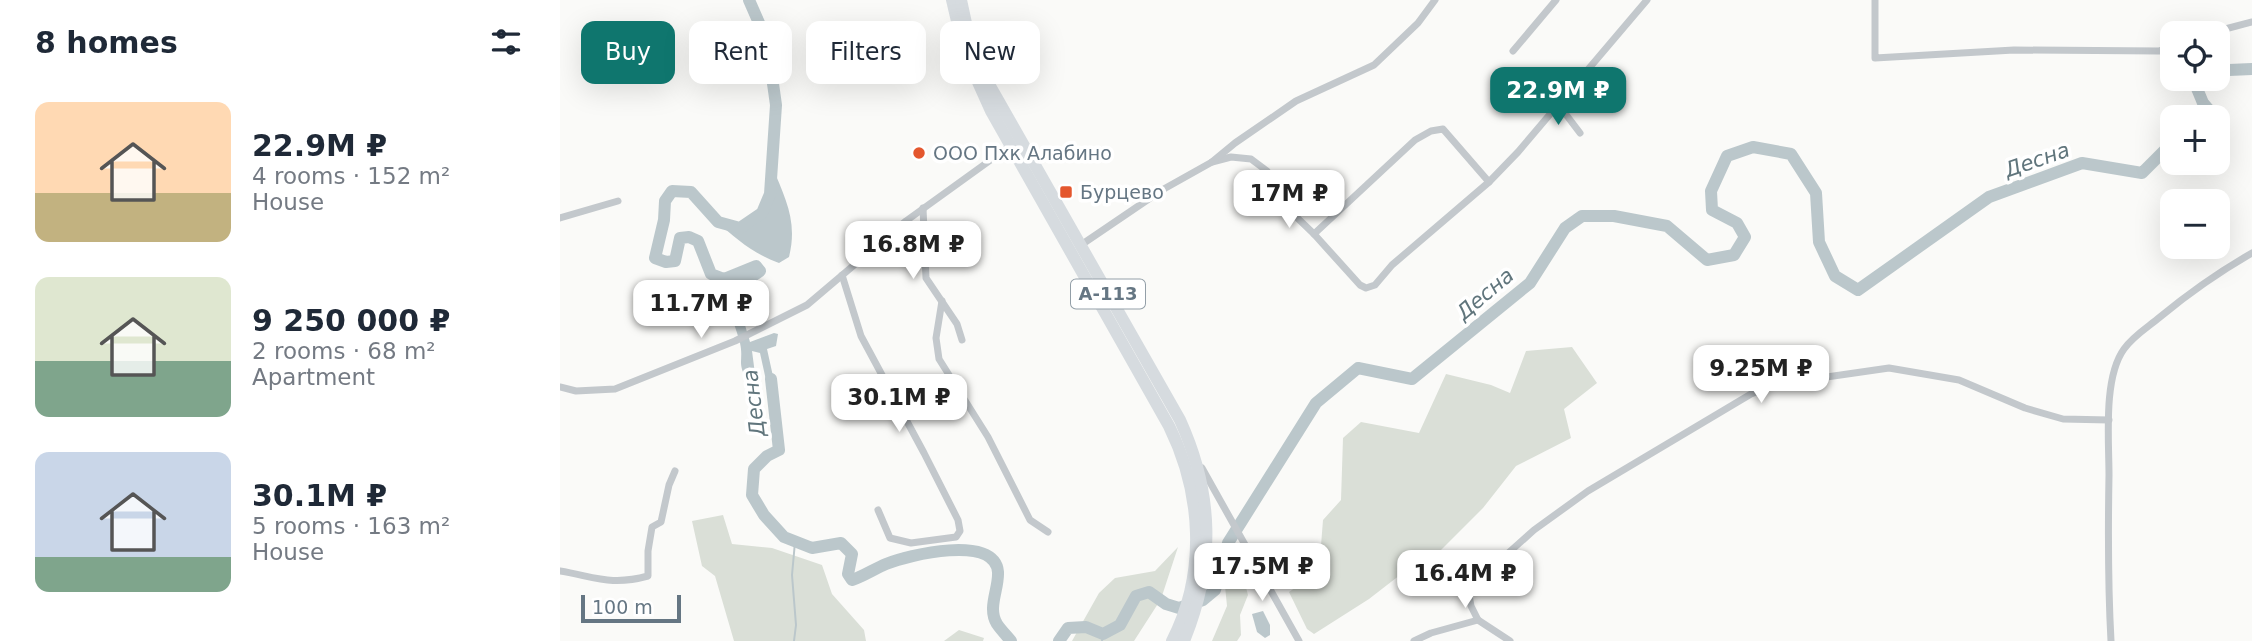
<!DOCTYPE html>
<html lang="en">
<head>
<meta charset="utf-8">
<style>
  :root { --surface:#fff; --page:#f2f2f3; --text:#1f2937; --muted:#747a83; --accent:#0f766e }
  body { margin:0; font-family:"DejaVu Sans",sans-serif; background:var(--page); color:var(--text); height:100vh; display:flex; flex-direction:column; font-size:26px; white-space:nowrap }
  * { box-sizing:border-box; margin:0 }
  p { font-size:23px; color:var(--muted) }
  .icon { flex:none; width:38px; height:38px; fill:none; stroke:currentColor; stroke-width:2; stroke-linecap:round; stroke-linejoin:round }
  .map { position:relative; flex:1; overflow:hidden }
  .side { display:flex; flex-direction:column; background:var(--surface); width:560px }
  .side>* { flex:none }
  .banner { position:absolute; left:21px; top:21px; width:665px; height:63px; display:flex; gap:14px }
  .tools { position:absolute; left:1600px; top:21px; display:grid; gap:14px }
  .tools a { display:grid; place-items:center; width:70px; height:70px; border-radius:14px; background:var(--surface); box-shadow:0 7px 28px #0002; font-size:35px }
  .scale { position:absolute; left:21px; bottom:18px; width:100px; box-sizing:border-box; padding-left:7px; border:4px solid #657683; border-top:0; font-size:19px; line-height:24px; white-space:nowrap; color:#657683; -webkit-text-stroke:5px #fff; paint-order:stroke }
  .price { position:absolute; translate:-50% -60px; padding:0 16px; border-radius:14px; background:#fff; color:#222; font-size:23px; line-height:46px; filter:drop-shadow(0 2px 4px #0008) }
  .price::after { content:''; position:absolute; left:50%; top:42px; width:21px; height:16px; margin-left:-10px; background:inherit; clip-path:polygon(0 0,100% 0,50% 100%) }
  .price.on { background:var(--accent); color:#fff }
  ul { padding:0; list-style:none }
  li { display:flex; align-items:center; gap:21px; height:175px; padding:0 35px }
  li span { display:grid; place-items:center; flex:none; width:196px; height:140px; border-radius:14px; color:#555 }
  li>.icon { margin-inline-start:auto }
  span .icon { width:84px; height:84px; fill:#fffc; stroke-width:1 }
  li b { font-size:30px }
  h2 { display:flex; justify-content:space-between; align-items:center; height:84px; padding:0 35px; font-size:30px }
  .tag { padding:0 24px; border-radius:14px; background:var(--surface); box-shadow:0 7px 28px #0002; font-size:24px; line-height:63px }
  .tag.on { background:var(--accent); color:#fff }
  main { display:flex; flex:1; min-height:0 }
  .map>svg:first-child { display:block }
  .green { fill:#dadfd7 }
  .water { fill:#bbc7cb }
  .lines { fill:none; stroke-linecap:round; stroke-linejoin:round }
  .stream { stroke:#bbc7cb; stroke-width:2 }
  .river { stroke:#bbc7cb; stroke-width:12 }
  .minor { stroke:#c3c8cc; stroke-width:7 }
  .trunk { stroke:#d6dbdf; stroke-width:12 }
  .poi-dot { fill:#e4572e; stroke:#fff; stroke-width:2.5 }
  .labels { text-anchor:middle; stroke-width:7; stroke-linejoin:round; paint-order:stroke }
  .shield { fill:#fff; stroke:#939fa8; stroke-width:2 }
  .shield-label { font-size:18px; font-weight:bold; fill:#657683 }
  .poi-label { font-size:19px; fill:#657683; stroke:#fff; text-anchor:start }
  .water-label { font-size:21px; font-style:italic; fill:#60757c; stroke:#fff }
</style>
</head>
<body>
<main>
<section class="side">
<h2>8 homes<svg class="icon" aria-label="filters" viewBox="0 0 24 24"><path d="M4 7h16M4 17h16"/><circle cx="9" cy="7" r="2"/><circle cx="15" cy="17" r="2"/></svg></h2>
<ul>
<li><span style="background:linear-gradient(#ffd9b3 65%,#c2b280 0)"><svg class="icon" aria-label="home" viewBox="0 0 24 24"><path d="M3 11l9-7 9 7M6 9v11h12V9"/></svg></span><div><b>22.9M ₽</b><p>4 rooms · 152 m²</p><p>House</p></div></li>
<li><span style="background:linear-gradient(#dfe7d0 60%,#7fa58c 0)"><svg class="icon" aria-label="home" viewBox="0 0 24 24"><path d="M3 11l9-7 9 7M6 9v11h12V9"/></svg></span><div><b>9 250 000 ₽</b><p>2 rooms · 68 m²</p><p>Apartment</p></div></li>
<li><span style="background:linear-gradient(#c9d6e8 75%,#7fa58c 0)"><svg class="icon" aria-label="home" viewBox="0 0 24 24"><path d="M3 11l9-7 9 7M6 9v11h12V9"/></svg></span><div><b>30.1M ₽</b><p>5 rooms · 163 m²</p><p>House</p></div></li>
</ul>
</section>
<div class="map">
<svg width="1692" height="641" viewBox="0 0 1692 641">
  <rect width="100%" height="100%" fill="#fafaf8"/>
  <!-- green -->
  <g class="green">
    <polygon points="1012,347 1037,383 1004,409 1011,438 956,466 923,508 865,566 840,575 809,599 754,634 747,629 729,592 759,571 763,520 781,500 783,438 801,422 859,433 886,374 931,385 950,393 966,351"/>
    <polygon points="163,515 172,544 212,548 262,565 272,594 304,630 306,641 174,641 155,576 142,566 132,521"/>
    <polygon points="618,547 601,599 574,641 512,641 539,593 555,578 595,571"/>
    <polygon points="671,566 683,576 688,595 680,615 681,635 677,641 652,641 667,606 665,586"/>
    <polygon points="399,630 424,638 423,641 384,641"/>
  </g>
  <!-- water -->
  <g class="water">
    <path d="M212,166C225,198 238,221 229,257L219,263C194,254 176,239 156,221L180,227L202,213L210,194Z"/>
    <path d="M168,293L177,298L190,342L214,333L218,334L216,346L207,349L216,390L213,395L209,394L200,353L192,351L195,374L188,381C176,363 184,361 180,343C176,326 167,311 168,293Z"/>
    <polygon points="703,611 710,625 710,635 705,638 697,632 692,614"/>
  </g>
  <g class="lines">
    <!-- stream -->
    <g class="stream">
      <polyline points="234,641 236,625 232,575 235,542"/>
      <polyline points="542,641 543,634"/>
    </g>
    <!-- river -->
    <g class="river">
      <polyline points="1657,76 1669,70 1692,69"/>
      <polyline points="1650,79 1636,86 1643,103 1655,117"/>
      <polyline points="174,308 168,293 200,271 196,266 164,279 151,274 138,241 129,237 120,238 115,261 106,262 95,258 104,220 105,201 112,191 131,192 158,222 180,228 202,213 210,194 216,105 207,41 189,0"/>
      <path d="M211,379L219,450L207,456L194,469L192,495L204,515L224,537L252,548L281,543L292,554L288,574L292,580C304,576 314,569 326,564C348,555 435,534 438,572C439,589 427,608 437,624C441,630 447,636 451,641"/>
      <polyline points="499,641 508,628 526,627 543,634 560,625 576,596 589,592 606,604 619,608 643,600 655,590 668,543 756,403 798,368 852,379 970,283 1005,228 1022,216 1054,216 1107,226 1147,260 1174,255 1185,237 1177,223 1152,210 1151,191 1167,156 1193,147 1231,154 1256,193 1259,242 1275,276 1298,290 1429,197 1522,163 1582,173 1612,143"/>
    </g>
    <!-- minor -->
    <g class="minor">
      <polyline points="1315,0 1315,58 1454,50 1599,51 1612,46"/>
      <polyline points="1650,33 1692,22"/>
      <polyline points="953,51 996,0"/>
      <polyline points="998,104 1020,133"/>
      <polyline points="652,162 671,157 691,159 707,171 727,208 754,234 800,285 806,288 815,285 832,265 929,182 958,152 1087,0"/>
      <polyline points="363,208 366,278 397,324 402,340"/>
      <polyline points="0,218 58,201"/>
      <polyline points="754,234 855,140 871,131 883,129 929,182"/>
      <polyline points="521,245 602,190 652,162 675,143 736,101 814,65 858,23 875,0"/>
      <polyline points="282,275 301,336 364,453 398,520 400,531 396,537 351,543 330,538 318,510"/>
      <polyline points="382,301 376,338 379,359 428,437 470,520 488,532"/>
      <polyline points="0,387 16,391 55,389 175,341 247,305 346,221 450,146"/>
      <polyline points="642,468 739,641"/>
      <path d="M0,571C36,577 51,586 88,576V551L92,527L101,522L109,485L115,471"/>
      <polyline points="918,620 911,606 908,589 974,530 1028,491 1191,394 1218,384 1329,368 1399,380 1465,408 1503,419 1549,420"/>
      <polyline points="854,641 871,633 918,620 950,641"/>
      <path d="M1551,641C1548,586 1548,531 1549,475C1549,440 1543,378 1564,349C1573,336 1588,327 1600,317C1629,293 1659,272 1692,253"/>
    </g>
    <!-- trunk -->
    <g class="trunk">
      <path d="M392,0L404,51L431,111L609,426C642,493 647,573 612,641"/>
      <path d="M401,0L409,37L426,79L620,420C654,495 655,565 624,641"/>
    </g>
  </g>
  <!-- markers -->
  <g class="poi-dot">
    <circle cx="359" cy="153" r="7"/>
    <rect x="499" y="185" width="14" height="14" rx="3.5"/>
  </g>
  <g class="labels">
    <!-- shield labels -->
    <rect class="shield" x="511" y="279.5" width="74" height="29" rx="5"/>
    <g class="shield-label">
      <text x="548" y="300">А-113</text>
    </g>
    <!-- poi labels -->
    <g class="poi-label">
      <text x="373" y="160">ООО Пхк Алабино</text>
      <text x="520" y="199">Бурцево</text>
    </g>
    <!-- water labels -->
    <g class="water-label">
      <text transform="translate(1477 160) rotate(-19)" y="7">Десна</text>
      <text transform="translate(925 294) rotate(-40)" y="7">Десна</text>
      <text transform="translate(194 403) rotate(-97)" y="7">Десна</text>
    </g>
  </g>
</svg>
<div class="tools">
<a><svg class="icon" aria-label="locate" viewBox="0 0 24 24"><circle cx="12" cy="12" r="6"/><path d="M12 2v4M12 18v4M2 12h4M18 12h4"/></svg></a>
<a>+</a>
<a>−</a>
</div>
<div class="scale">100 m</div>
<b class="price on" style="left:998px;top:127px">22.9M ₽</b>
<b class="price" style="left:729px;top:230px">17M ₽</b>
<b class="price" style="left:353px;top:281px">16.8M ₽</b>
<b class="price" style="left:141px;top:340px">11.7M ₽</b>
<b class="price" style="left:1201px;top:405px">9.25M ₽</b>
<b class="price" style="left:339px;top:434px">30.1M ₽</b>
<b class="price" style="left:702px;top:603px">17.5M ₽</b>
<b class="price" style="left:905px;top:610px">16.4M ₽</b>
<div class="banner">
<a class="tag on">Buy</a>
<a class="tag">Rent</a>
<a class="tag">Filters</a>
<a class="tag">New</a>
</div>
</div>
</main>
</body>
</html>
